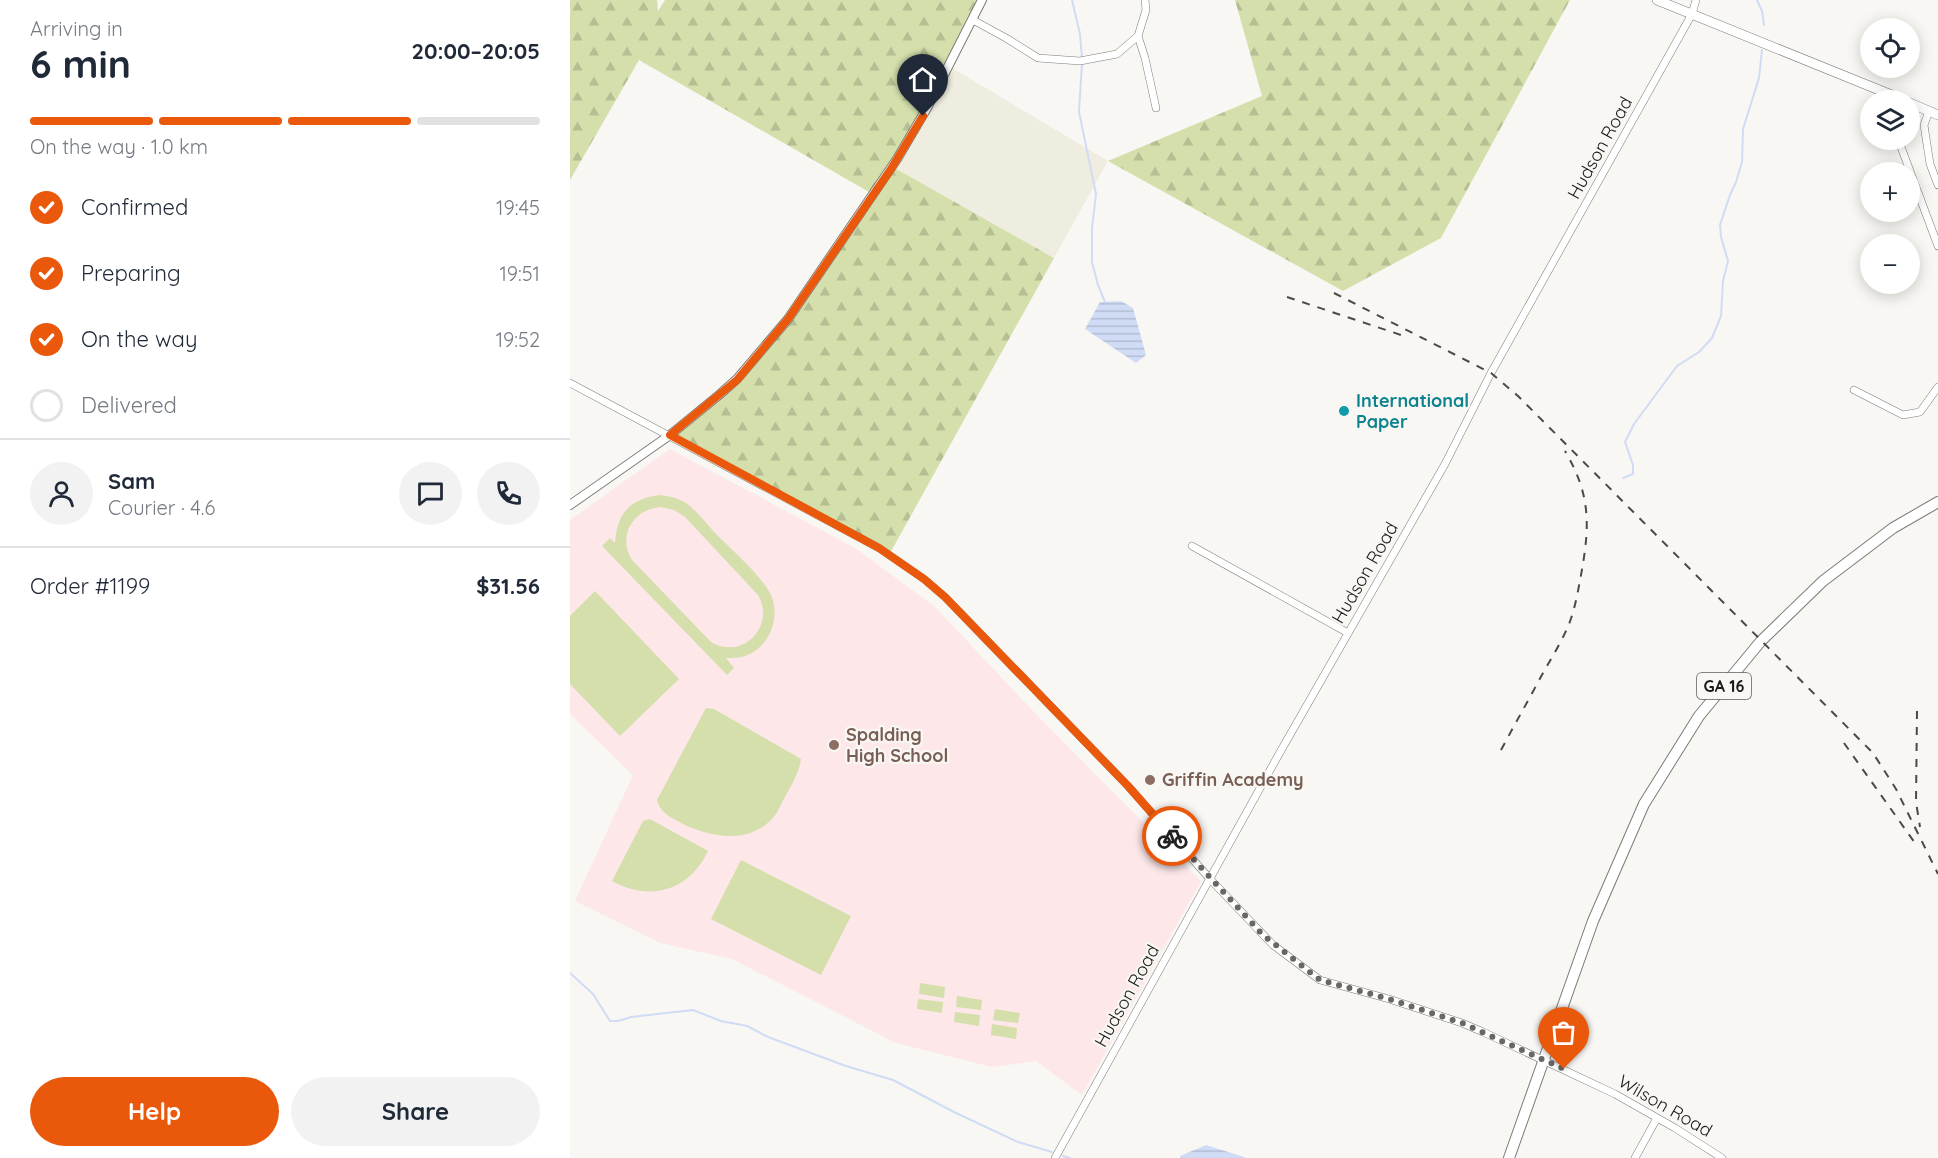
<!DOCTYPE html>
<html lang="en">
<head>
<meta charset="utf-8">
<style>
  body { margin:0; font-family:Quicksand,sans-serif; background:#f2f2f3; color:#1f2937; height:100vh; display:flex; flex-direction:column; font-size:22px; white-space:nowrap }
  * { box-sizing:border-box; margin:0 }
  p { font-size:20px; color:#747a83 }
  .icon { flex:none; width:33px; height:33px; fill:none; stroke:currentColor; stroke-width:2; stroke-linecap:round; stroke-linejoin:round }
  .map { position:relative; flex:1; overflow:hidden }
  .drawer { display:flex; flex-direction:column; background:#fff; width:570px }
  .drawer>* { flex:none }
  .fabs { position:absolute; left:1290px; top:18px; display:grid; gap:12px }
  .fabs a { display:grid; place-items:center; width:60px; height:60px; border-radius:50%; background:#fff; box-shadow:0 3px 15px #0003; font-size:30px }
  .pin { position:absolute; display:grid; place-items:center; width:51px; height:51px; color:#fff; margin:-62px -26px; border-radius:50% 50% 50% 0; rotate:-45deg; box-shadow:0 0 6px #0007 }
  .pin .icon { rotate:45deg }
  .courier { position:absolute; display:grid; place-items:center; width:60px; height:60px; margin:-30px; border:4px solid #ea580c; border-radius:50%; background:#fff; color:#222; box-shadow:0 2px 8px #0007 }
  .headline em { font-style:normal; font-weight:700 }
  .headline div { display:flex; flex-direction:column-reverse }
  .headline { display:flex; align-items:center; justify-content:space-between; height:102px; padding:0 30px }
  h1 { font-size:39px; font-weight:700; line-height:45px }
  .bar { display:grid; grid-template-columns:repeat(4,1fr); gap:9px 6px; align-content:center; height:72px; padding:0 30px }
  .bar i { height:8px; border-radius:4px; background:#e0e1e3 }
  .bar .on { background:#ea580c }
  .bar p { grid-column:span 4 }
  .line { display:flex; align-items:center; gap:15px; padding:0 30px; border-top:2px solid #e0e1e3 }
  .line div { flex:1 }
  .round { display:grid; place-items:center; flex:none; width:63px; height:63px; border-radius:32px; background:#f2f2f3 }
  ol { padding:0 30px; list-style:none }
  li { display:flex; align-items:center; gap:18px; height:66px }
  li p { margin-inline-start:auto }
  li .icon { padding:6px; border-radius:50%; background:#ea580c; color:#fff; stroke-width:4 }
  li:last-child { color:#747a83 }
  li i { width:33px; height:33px; border:3px solid #e0e1e3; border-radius:50% }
  .button { display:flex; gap:12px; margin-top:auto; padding:12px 30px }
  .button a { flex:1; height:69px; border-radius:36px; background:#ea580c; color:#fff; font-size:24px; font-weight:700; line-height:69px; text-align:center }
  .button a+a { background:#f2f2f3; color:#1f2937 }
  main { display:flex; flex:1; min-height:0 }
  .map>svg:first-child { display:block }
  .built { fill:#efece0 }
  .education { fill:#fde7e9 }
  .forest { fill:url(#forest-firs) }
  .garden { fill:#d4dfac; fill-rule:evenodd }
  .water { fill:url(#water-rules) }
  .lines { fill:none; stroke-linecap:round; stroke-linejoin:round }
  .stream { stroke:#d0dcf5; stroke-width:2 }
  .minor-casing { stroke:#7c7b77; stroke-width:8 }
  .tertiary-casing { stroke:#7c7b77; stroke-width:10 }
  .secondary-casing { stroke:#7c7b77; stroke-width:10 }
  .primary-casing { stroke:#7c7b77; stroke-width:12 }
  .minor { stroke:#fff; stroke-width:7 }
  .tertiary { stroke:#fff; stroke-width:8 }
  .secondary { stroke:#fff; stroke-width:9 }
  .primary { stroke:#fff; stroke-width:10 }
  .rail { stroke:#4b4a48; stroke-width:2; stroke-dasharray:8 8; stroke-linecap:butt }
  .done { stroke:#686765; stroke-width:6; stroke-dasharray:0 10.8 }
  .route { stroke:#ea580c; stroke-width:8 }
  .culture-dot { fill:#0f9aa8; stroke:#f9f7f3; stroke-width:2 }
  .education-dot { fill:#8d6e63; stroke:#f9f7f3; stroke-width:2 }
  .labels { text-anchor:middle; stroke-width:4.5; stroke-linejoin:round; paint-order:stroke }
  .shield { fill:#f9f7f3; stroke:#5d5c5a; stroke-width:1.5 }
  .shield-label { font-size:16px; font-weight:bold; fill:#1a1a18 }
  .street-label { font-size:18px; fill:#1a1a18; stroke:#f9f7f3 }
  .culture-label { font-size:18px; font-weight:bold; fill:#0d838f; stroke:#f9f7f3; text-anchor:start }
  .education-label { font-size:18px; font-weight:bold; fill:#785e54; stroke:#f9f7f3; text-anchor:start }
</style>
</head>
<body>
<main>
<section class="drawer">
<div class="headline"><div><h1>6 min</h1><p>Arriving in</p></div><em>20:00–20:05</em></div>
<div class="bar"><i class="on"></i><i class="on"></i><i class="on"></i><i></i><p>On the way · 1.0 km</p></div>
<ol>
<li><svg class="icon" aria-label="check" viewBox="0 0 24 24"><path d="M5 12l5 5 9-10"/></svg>Confirmed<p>19:45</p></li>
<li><svg class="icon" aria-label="check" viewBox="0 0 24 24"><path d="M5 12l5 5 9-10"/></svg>Preparing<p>19:51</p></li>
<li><svg class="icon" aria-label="check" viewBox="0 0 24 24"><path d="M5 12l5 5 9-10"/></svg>On the way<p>19:52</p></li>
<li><i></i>Delivered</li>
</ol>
<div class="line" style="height:108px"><a class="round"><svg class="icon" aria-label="person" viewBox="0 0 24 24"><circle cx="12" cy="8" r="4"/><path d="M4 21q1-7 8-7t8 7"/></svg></a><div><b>Sam</b><p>Courier · 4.6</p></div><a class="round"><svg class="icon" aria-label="chat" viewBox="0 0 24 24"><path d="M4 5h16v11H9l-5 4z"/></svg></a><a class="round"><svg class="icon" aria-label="phone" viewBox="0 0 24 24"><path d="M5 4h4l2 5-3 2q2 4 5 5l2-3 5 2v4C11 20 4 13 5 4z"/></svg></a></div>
<div class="line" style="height:78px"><div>Order #1199</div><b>$31.56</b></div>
<div class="button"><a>Help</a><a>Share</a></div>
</section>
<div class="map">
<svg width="1368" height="1158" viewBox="0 0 1368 1158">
  <defs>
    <pattern id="forest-firs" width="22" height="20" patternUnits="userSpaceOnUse" patternTransform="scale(1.5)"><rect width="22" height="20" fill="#d4dfac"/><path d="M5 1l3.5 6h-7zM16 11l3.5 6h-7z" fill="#b5bf93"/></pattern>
    <pattern id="water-rules" width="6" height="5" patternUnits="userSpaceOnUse" patternTransform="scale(1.5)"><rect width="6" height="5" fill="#d0dcf5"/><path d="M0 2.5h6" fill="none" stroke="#b2bcd1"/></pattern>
  </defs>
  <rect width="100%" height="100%" fill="#f9f7f3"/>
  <polygon class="built" points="377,65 538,161 484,258 321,166"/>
  <polygon class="education" points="100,449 285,548 364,606 463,711 631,881 512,1095 466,1061 422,1067 326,1043 162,959 90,943 5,901 63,775 0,714 0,520"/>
  <g class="forest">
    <polygon points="0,0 87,0 88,11 95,0 411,0 321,166 484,258 319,555 106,435 174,375 306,196 69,60 0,180"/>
    <polygon points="665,0 1000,0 871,238 773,291 538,161 692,96"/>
  </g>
  <g class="garden">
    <path d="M89,495c10,1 19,3 27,8 11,8 20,20 29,30 16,16 47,43 56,62 10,23 -2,53 -26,61 -6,2 -13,2 -19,2l8,10 -7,7 -125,-129 8,-8 5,5c2,-30 15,-44 44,-48zM91,507l13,3 11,7 73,78c18,30 -15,66 -47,47l-79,-82c-15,-24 1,-51 29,-53z"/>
    <polygon points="25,591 109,679 50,736 0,684 0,616"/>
    <path d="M136,708l8,1 87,50c-2,14 -9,25 -16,38 -4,7 -8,18 -14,23 -24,24 -61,17 -88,4 -11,-6 -23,-11 -26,-24z"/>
    <path d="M80,819l58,32c-19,40 -58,51 -96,30l31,-60z"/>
    <polygon points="171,860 281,916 251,975 141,919"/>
    <polygon points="350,983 375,987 374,998 349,994"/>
    <polygon points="387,996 412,1000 411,1010 386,1007"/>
    <polygon points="348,999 373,1002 372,1013 347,1009"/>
    <polygon points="425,1009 450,1013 448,1023 423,1020"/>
    <polygon points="385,1012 410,1015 409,1026 384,1022"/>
    <polygon points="422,1024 447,1028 446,1039 421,1035"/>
  </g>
  <g class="water">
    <polygon points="551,301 563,308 576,355 566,363 515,329 530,302"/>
    <polygon points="636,1145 671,1156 676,1158 610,1158 610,1156"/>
  </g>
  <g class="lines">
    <g class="stream">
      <polyline points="502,0 510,34 512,58"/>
      <polyline points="1187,0 1192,11 1194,25"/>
      <polyline points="512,63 509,112 526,194 522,228 522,262 528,285 535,302"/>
      <polyline points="1053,478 1063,474 1063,465 1055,442 1064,424 1107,366 1129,352 1142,338 1151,316 1153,281 1158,261 1151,237 1150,225 1160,195 1166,182 1172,162 1173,129 1189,78 1192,50"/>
      <polyline points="0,973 23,994 40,1021 48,1021 61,1017 123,1010 151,1021 177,1026 198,1037 276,1066 323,1080 384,1112 448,1142 482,1152"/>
      <polyline points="493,1156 500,1158"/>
    </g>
    <defs>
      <g id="minor">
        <polyline points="403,20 436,38 468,58 510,61 547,54 568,36 576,10 575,0"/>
        <polyline points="568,36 575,58 586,108"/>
        <polyline points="1359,111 1354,125 1360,164 1368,185"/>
        <polyline points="1330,140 1331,147 1368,246"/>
        <polyline points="0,383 309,548 354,579 375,597 558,786 640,879 703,945 750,980 819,999 892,1023 913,1032 1045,1094 1105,1128 1152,1158"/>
        <polyline points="1284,390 1333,415 1350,412 1368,387"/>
        <polyline points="622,546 778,633"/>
        <polyline points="485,1158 709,754 875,464 921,373 1122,14 1126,0"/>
        <polyline points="1065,1158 1087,1118"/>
      </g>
      <polyline id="tertiary" points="0,505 100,435 149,395 167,379 218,319 327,159 357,108 412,0"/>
      <g id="secondary">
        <polyline points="1087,0 1334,100"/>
        <polyline points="1340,103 1368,115"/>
      </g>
      <polyline id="primary" points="939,1158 1023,921 1074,804 1129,716 1191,641 1253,581 1323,528 1368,502"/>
    </defs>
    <use href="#minor" class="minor-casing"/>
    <use href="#tertiary" class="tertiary-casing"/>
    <use href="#secondary" class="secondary-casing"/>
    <use href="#primary" class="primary-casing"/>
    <use href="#minor" class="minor"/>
    <use href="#tertiary" class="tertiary"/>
    <use href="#secondary" class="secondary"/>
    <use href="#primary" class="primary"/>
    <g class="rail">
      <polyline points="764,293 921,373 948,396 1303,753 1326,789 1368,874"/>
      <polyline points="717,297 837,337"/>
      <polyline points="1347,711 1346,802 1350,827"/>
      <polyline points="1274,743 1345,843"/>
      <path d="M931,750c14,-26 28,-51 42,-77 9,-16 19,-32 26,-49 6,-15 9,-33 12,-49 9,-49 10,-80 -16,-124"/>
    </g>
  </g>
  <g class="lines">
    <polyline class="done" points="602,836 693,935 750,980 819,999 892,1023 994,1069"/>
    <polyline class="route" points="353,116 321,169 218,319 167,380 100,435 309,548 354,579 375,597 558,786 602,836"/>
  </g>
  <circle class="culture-dot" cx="774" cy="411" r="6"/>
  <g class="education-dot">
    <circle cx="264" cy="745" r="6"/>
    <circle cx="580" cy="780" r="6"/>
  </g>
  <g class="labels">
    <rect class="shield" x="1127" y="673" width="54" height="26" rx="4.5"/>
    <g class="shield-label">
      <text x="1154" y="692">GA 16</text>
    </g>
    <g class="street-label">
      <text transform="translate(1030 148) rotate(-61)" y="6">Hudson Road</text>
      <text transform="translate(795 573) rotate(-60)" y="6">Hudson Road</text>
      <text transform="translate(557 996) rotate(-61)" y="6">Hudson Road</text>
      <text transform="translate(1095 1106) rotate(30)" y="6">Wilson Road</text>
    </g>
    <g class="culture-label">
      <text x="786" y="407">International<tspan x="786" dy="21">Paper</tspan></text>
    </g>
    <g class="education-label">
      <text x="276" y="741">Spalding<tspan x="276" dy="21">High School</tspan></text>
      <text x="592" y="786">Griffin Academy</text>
    </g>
  </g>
</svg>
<div class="fabs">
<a><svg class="icon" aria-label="locate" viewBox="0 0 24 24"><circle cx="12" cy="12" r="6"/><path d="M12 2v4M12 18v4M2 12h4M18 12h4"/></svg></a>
<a><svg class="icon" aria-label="layers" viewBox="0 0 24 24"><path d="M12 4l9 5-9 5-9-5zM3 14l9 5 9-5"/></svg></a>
<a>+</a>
<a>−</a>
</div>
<div class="pin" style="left:994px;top:1069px;background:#ea580c"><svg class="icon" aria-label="bag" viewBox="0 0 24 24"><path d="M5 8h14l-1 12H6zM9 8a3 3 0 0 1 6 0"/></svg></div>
<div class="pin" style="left:353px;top:116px;background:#1f2937"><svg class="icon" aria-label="home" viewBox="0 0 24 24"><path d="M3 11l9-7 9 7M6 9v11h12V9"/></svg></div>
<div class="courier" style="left:602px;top:836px"><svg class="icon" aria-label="bike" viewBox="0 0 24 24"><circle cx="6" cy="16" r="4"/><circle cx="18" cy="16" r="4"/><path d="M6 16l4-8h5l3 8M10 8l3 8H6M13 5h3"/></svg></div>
</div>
</main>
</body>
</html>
